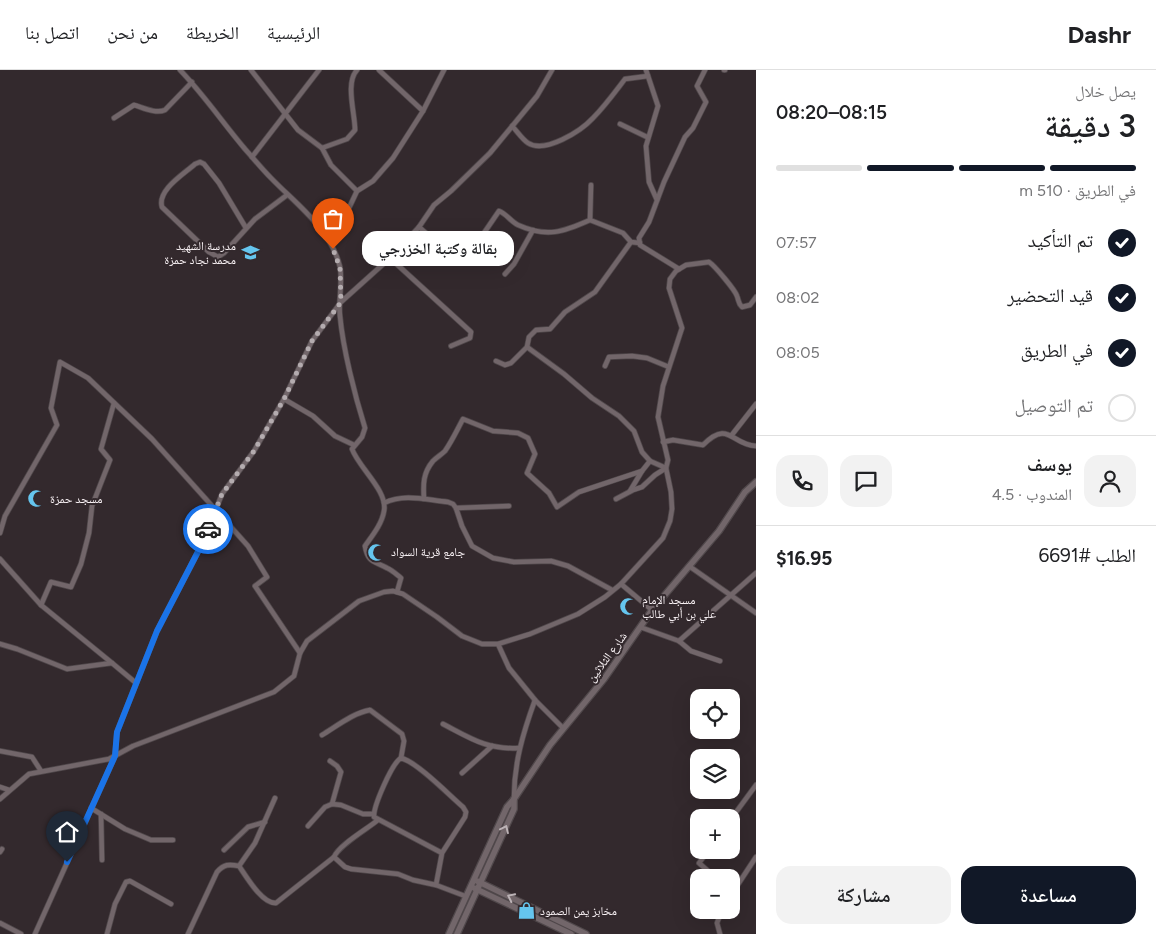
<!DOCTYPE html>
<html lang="ar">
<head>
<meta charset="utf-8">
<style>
  body { margin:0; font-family:Figtree,"Noto Naskh Arabic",sans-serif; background:#f2f2f2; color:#202124; direction:rtl; height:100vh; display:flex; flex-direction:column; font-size:19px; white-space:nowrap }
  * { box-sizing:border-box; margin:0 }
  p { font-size:16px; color:#757577 }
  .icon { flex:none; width:28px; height:28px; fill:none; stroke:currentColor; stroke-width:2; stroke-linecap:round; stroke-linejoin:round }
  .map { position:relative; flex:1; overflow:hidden; direction:ltr }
  .panel { display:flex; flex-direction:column; background:#fff; width:400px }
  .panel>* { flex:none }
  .controls { position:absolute; left:690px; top:619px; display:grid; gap:10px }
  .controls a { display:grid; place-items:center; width:50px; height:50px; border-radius:10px; background:#fff; box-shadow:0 5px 20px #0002; font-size:25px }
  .pin { position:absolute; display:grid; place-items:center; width:42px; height:42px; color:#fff; margin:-51px -21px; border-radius:50% 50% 50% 0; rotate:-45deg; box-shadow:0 0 5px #0007 }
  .pin .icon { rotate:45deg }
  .courier { position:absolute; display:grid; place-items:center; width:50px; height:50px; margin:-25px; border:4px solid #1a73e8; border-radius:50%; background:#fff; color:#222; box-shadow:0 1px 6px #0007 }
  .bubble { position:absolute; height:35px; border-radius:15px; background:#fff; box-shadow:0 5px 20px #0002; font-size:16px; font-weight:600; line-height:35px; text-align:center; direction:rtl }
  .head em { font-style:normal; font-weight:600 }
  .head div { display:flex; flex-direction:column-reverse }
  .head { display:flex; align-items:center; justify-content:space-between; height:85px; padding:0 20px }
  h1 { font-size:32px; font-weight:600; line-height:38px }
  .bar { display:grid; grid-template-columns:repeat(4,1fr); gap:8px 5px; align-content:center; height:60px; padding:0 20px }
  .bar i { height:6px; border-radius:4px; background:#e0e0e0 }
  .bar .current { background:#111827 }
  .bar p { grid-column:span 4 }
  .line { display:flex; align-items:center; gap:12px; padding:0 20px; border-top:1px solid #e0e0e0 }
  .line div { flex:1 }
  .round { display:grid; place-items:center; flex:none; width:52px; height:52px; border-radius:15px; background:#f2f2f2 }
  ol { padding:0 20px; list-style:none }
  li { display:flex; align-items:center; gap:15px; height:55px }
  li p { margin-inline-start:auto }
  li .icon { padding:5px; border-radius:50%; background:#111827; color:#fff; stroke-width:4 }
  li:last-child { color:#757577 }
  li i { width:28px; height:28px; border:2px solid #e0e0e0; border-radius:50% }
  .primary-button { display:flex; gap:10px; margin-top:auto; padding:10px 20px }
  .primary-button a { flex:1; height:58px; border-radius:15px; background:#111827; color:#fff; font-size:20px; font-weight:600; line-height:58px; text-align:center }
  .primary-button a+a { background:#f2f2f2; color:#202124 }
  header { display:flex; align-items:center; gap:30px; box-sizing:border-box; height:70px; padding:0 25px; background:#fff; border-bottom:1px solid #e0e0e0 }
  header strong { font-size:24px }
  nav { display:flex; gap:28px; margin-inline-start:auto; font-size:18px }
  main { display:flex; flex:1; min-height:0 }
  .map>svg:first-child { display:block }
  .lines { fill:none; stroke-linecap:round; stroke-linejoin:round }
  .street-casing { stroke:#50484b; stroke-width:6 }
  .secondary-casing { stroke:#50484b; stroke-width:8 }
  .street { stroke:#72666a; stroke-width:4.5 }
  .secondary { stroke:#72666a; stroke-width:5.5 }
  .oneway { stroke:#bcb3b6 }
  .done { stroke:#b4acaf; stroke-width:5; stroke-dasharray:0 9 }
  .route { stroke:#1a73e8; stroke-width:6 }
  .labels { text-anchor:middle; stroke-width:4; stroke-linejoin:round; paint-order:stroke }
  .poi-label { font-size:12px; fill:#f9f2f5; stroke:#33292d; text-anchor:start }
  .street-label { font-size:12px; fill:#f9f2f5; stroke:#33292d }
</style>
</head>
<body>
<header>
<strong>Dashr</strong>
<nav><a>الرئيسية</a><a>الخريطة</a><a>من نحن</a><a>اتصل بنا</a></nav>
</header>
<main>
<section class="panel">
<div class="head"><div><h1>3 دقيقة</h1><p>يصل خلال</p></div><em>08:15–08:20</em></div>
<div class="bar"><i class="current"></i><i class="current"></i><i class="current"></i><i></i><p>في الطريق · 510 m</p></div>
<ol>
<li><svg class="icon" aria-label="check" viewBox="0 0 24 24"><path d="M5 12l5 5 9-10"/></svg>تم التأكيد<p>07:57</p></li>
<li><svg class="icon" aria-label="check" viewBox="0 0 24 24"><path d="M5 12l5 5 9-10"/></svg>قيد التحضير<p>08:02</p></li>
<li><svg class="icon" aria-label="check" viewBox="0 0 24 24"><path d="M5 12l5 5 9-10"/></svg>في الطريق<p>08:05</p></li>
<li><i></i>تم التوصيل</li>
</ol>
<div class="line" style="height:90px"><a class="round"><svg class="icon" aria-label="person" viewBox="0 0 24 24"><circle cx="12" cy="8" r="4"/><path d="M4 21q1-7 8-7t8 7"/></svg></a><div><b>يوسف</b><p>المندوب · 4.5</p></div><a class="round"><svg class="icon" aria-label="chat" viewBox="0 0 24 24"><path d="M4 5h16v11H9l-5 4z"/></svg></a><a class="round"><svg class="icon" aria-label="phone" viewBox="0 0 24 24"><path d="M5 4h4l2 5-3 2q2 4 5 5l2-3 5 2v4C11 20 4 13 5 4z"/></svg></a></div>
<div class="line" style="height:65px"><div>الطلب #6691</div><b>$16.95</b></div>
<div class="primary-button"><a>مساعدة</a><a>مشاركة</a></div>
</section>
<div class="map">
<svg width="756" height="864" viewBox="0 0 756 864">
  <rect width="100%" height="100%" fill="#33292d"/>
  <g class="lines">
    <defs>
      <g id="street">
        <path d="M180,0c24,25 43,53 65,79 9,10 17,20 26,29 25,26 60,51 69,89 3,16 -2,33 0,49 3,33 15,80 25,112l-3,9 -10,12c7,19 36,42 32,62 -2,13 -12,25 -19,35 3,17 9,15 22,22 5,2 9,6 14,10l-4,14"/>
        <polyline points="251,0 298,60 322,78 331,95 357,121"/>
        <polyline points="379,0 423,41"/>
        <polyline points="646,0 658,36 646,76 649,112 657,130"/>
        <polyline points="724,0 725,0"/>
        <path d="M114,48l20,-13c10,3 22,9 31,5l27,-28"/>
        <polyline points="620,54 647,67"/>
        <path d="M512,56c5,5 10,13 16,17 17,11 53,-12 65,-25 12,-12 22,-26 32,-39l23,-3"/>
        <path d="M322,78l25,-9 8,-9c0,-17 -10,-47 2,-60"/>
        <polyline points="252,87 319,0"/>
        <polyline points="591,115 590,150 623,163 631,172 640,173"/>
        <path d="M419,157c21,18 23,22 52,25l28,-41c8,3 12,11 19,14 29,13 45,7 72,-5"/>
        <path d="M246,158l-27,-45 -15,-19 -4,-2 -5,2c-11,10 -38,26 -33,43l47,45 9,5 6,-4 31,-34 32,-24"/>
        <polyline points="326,166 338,153 349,138 357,121 373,111 393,88 423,41 444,0"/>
        <polyline points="390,188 471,262 470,268 451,276"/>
        <polyline points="679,199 640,175 639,168 649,152 664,112 685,67 693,58 706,32 697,16 705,0"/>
        <polyline points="505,204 514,194 533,160"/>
        <polyline points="527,277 564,304 592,328 619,346 634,361 642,382 650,391"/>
        <polyline points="496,291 505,295 511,293 527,277 529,267 536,260 550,259 565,242 595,222 631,172"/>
        <polyline points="605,296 609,287 632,286 647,288 669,297"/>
        <polyline points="284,329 313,346 335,366 354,375"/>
        <polyline points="731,366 756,334"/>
        <path d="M663,372l10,-2 30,5c26,-26 28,0 53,1"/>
        <polyline points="642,401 650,391 666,398"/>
        <path d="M424,429c-1,-15 -1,-26 9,-38 4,-4 8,-6 12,-10 7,-10 12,-21 18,-32l30,12 25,2 10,5 7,16 -8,19 22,20 8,14 22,-15 63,-21 -12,20"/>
        <polyline points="616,429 633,420 642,417 655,405 666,398"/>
        <path d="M384,433c21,-10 42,-3 64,-1l5,2 3,4 6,18 10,20 21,12 21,4 37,-1 17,5 44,24"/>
        <polyline points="456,438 509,436"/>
        <polyline points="0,463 5,446 57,355 51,338 60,292 88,308 152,369 248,476 267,507 255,516 300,583"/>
        <polyline points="0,489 41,535"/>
        <polyline points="689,496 756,543"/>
        <polyline points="621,514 652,540"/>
        <polyline points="640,557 679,571 691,581 720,591"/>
        <polyline points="679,571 756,503"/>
        <polyline points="0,574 17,579 67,599 112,593 136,613"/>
        <polyline points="498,574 509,598 535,630 563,658"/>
        <polyline points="112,593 41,535 51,512 71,517 81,494 89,463 92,436 110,390 101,379 114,333"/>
        <path d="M443,654c27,14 44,26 76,24"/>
        <path d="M322,665c15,-9 31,-22 48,-25l32,24 2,7 -3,17"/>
        <polyline points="0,681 32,687 41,701"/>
        <polyline points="330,691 337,696 341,702 332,734"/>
        <polyline points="462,703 492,676"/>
        <polyline points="0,717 9,720"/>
        <path d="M514,728c0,-35 9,-65 21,-98"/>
        <path d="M0,729l29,-25 80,-15 24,-13 141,-54 20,-16 6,-23 7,-12 52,-40 25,-9 9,-1 10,3 34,23 25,19 20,8h16l32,-10 48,-20 27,-17 16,-13 42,-46 7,-17 2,-12 -1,-17 -5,-24 2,-8 -10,-43 5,-31 19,-58 -13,-40 1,-9 6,-8 10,-6 23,-3c6,4 26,28 28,34 2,5 1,7 5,11l8,-2 6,-8"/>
        <polyline points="91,738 125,759 151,770 173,770"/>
        <polyline points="101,744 102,790"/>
        <polyline points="731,749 756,715"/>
        <path d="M378,750c-11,9 -39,25 -44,37l11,10 6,2 47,5 15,6 23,5 29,11"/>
        <polyline points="308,756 325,737 332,734 341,735 363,744 373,744"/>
        <polyline points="224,780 248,757 265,752"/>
        <polyline points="709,780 699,793 716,808"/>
        <polyline points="0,782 2,779"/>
        <polyline points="239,796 255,773 275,728"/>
        <path d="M436,815l6,-32 -68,-36c-1,-10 18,-54 27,-59 16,4 48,37 62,49l3,5 -1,5 -23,36"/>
        <polyline points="731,825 756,787"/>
        <polyline points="0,853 21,864"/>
        <polyline points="35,864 115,686 117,662 157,561 202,474 222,424 254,381 284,329 312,271 341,232 390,188 419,157 434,135 451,121 490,83 537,26 552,0"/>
        <polyline points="107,864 115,834 126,812 130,811 171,834"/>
        <path d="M188,864l29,-62c7,-8 12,-8 22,-6 7,10 23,38 37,37l58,-46"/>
        <polyline points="720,864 717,853 722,840"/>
      </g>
      <g id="secondary">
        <polyline points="477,811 586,864"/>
        <polyline points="474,818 571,864"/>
        <polyline points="449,864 507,737 514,729 550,675 604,609 652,540 719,461 745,422 756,412"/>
        <polyline points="457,864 514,739 514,729"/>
      </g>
    </defs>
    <use href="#street" class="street-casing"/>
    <use href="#secondary" class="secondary-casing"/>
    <use href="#street" class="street"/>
    <use href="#secondary" class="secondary"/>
  </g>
  <defs><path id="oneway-chevron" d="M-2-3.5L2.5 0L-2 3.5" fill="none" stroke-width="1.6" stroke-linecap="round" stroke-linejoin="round" transform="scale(1.25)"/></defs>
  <g class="oneway">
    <use href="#oneway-chevron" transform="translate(505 759) rotate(-65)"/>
    <use href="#oneway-chevron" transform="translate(511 827) rotate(-154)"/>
  </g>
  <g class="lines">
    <polyline class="done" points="208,459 222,424 254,381 284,329 312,271 341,232 340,198 333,179"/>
    <polyline class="route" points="67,792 115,686 117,662 157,561 202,474 208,459"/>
  </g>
  <defs>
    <symbol id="school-bare" viewBox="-9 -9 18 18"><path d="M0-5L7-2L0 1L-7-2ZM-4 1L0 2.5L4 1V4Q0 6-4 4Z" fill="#65c5ee" stroke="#33292d" stroke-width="2.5" paint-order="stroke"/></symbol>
    <symbol id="mosque-bare" viewBox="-9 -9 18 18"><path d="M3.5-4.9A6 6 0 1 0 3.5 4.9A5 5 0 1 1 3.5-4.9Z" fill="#65c5ee" stroke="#33292d" stroke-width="2.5" paint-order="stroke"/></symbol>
    <symbol id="shop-bare" viewBox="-9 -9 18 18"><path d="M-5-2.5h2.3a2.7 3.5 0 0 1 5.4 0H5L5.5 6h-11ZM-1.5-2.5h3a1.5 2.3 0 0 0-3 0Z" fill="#65c5ee" stroke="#33292d" stroke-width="2.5" paint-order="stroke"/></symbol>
  </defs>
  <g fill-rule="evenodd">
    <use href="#school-bare" x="238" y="170" width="25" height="25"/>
    <use href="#mosque-bare" x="24" y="416" width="25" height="25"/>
    <use href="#mosque-bare" x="364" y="470" width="25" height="25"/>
    <use href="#mosque-bare" x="616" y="524" width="25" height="25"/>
    <use href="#shop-bare" x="514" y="828" width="25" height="25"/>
  </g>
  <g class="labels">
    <g class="poi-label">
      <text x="236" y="180" text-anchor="end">مدرسة الشهيد<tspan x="236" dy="14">محمد نجاد حمزة</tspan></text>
      <text x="50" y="433">مسجد حمزة</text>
      <text x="391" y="486">جامع قرية السواد</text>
      <text x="642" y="534">مسجد الإمام<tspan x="642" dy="14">علي بن أبي طالب</tspan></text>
      <text x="540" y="845">مخابز يمن الصمود</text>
    </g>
    <g class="street-label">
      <text transform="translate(607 587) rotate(-54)" y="4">شارع الثلاثين</text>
    </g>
  </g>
</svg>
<div class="controls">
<a><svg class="icon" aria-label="locate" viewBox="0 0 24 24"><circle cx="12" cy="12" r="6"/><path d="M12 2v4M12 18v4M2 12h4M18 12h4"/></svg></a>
<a><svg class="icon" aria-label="layers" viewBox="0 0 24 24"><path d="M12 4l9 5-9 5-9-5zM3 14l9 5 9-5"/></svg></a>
<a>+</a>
<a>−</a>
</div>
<div class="pin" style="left:333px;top:179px;background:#ea580c"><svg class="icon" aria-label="bag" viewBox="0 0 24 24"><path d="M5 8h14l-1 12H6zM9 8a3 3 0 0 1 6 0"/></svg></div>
<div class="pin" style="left:67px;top:792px;background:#1f2937"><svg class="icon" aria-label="home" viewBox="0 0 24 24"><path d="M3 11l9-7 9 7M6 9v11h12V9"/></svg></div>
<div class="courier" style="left:208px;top:459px"><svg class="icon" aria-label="car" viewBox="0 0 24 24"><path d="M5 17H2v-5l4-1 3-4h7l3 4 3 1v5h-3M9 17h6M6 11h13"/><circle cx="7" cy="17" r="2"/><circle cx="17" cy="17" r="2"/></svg></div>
<div class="bubble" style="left:362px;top:161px;width:152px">بقالة وكتبة الخزرجي</div>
</div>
</main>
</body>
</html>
